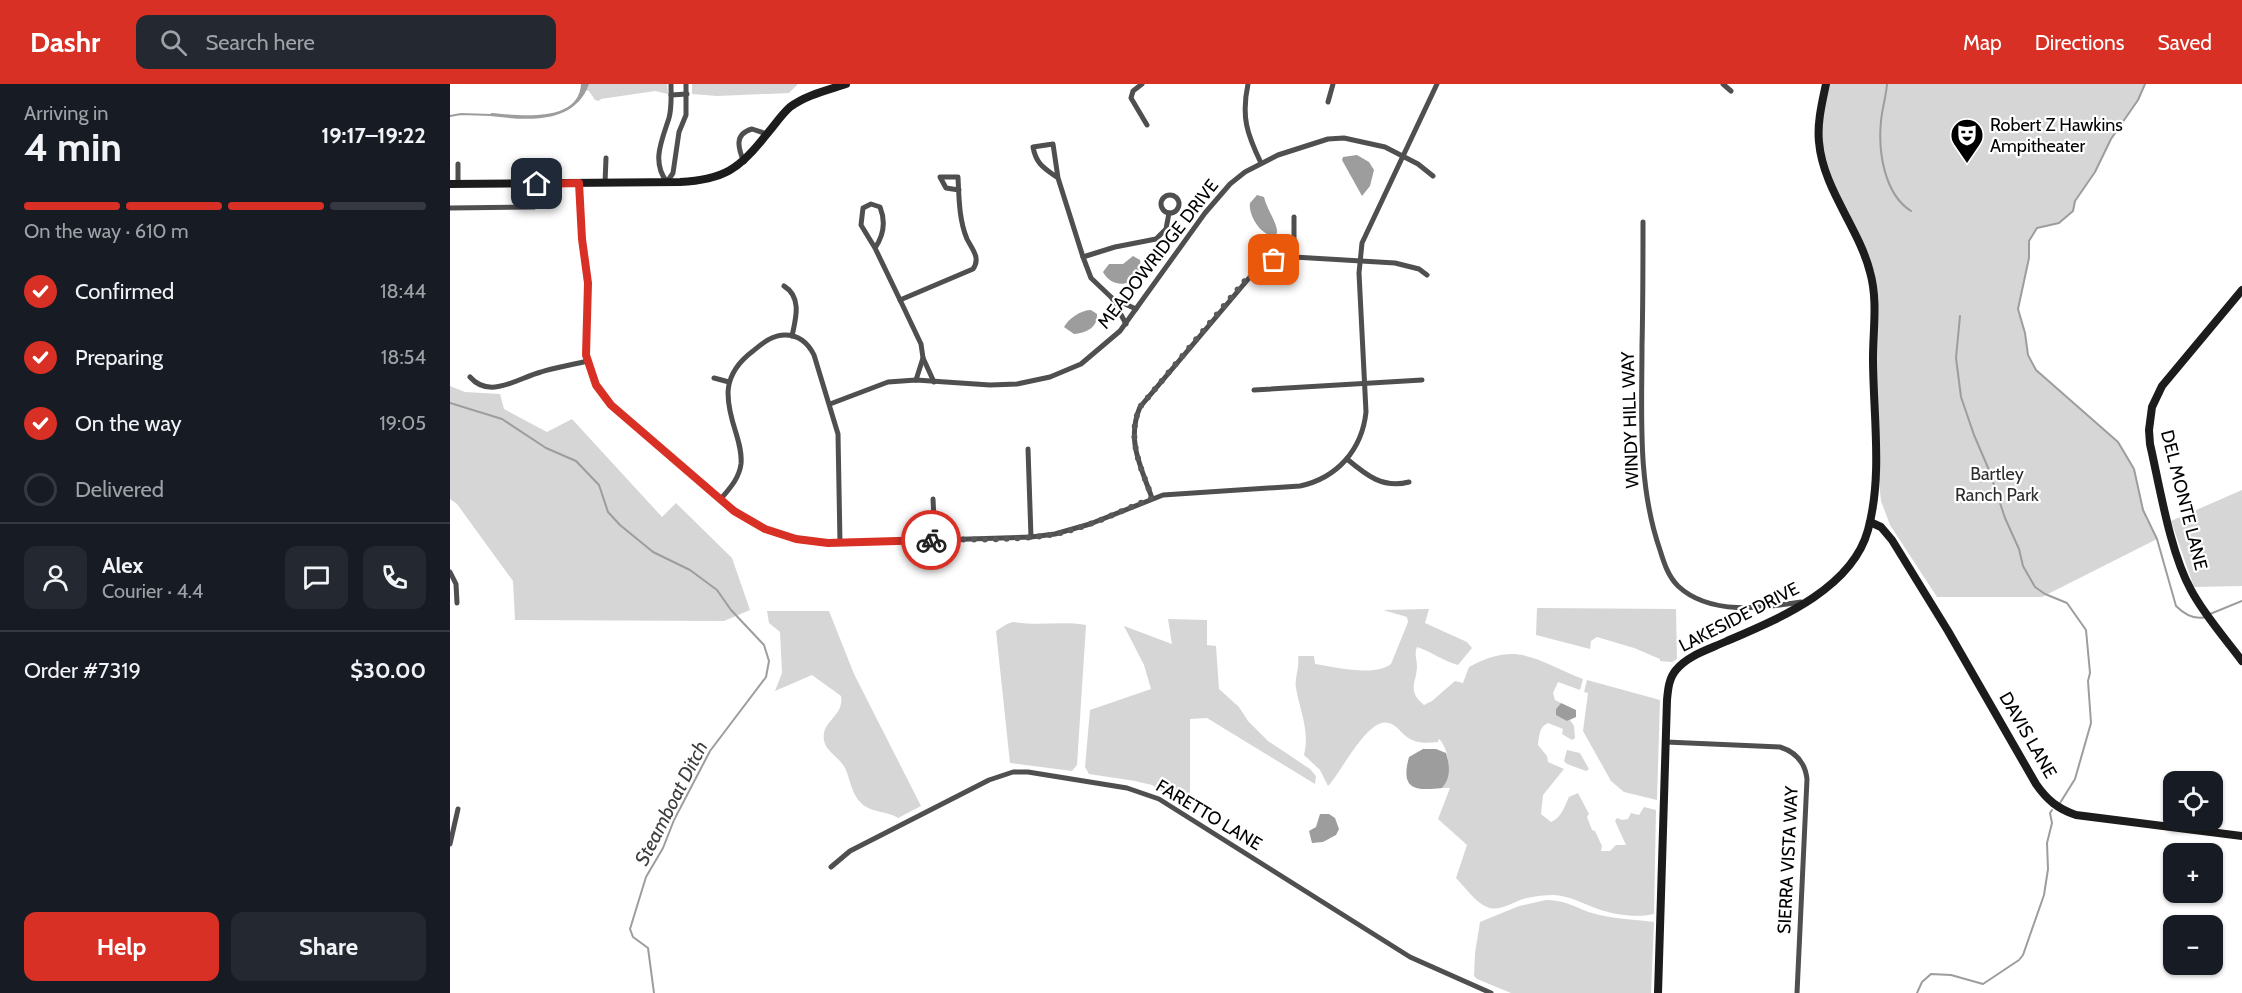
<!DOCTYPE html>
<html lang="en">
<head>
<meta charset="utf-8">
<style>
  body { margin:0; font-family:Cabin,sans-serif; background:#242831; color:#f1f3f6; height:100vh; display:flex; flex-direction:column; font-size:22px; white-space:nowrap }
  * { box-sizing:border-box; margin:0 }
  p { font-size:20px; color:#9ea1a6 }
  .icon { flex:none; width:33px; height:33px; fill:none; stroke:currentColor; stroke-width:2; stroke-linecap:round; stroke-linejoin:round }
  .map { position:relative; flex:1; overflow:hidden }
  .details { display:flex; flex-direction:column; background:#171b24; width:450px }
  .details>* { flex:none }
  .buttons { position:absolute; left:1713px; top:687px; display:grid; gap:12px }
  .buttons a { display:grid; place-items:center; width:60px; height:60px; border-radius:12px; background:#171b24; box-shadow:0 2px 4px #0004; font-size:30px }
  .pin { position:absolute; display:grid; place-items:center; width:51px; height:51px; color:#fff; margin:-26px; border-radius:12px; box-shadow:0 3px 9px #0006 }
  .courier { position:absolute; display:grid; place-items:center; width:60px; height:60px; margin:-30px; border:4px solid #d93025; border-radius:50%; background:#fff; color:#222; box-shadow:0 2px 8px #0007 }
  .summary em { font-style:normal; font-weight:700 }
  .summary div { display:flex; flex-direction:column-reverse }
  .summary { display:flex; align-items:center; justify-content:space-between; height:102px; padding:0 24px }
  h1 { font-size:39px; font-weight:700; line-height:45px }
  .bar { display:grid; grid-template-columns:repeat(4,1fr); gap:9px 6px; align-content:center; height:72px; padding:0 24px }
  .bar i { height:8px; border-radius:4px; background:#363941 }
  .bar .selected { background:#d93025 }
  .bar p { grid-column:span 4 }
  .line { display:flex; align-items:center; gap:15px; padding:0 24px; border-top:2px solid #363941 }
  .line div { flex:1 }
  .round { display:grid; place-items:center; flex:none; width:63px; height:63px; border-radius:12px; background:#242831 }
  ol { padding:0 24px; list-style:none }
  li { display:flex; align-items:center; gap:18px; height:66px }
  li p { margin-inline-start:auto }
  li .icon { padding:6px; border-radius:50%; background:#d93025; color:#fff; stroke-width:4 }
  li:last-child { color:#9ea1a6 }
  li i { width:33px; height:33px; border:3px solid #363941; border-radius:50% }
  .action { display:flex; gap:12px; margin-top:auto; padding:12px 24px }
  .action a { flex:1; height:69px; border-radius:12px; background:#d93025; color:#fff; font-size:24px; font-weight:700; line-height:69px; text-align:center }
  .action a+a { background:#242831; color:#f1f3f6 }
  header { display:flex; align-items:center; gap:36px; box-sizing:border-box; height:84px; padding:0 30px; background:#d93025; color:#fff }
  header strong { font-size:28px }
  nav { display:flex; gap:33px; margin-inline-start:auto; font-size:21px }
  .search { width:420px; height:54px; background:#242831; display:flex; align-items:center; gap:15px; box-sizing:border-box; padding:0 21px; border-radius:12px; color:#9ea1a6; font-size:22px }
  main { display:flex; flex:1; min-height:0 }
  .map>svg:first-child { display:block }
  .green { fill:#d6d6d6 }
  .water { fill:#9d9d9d }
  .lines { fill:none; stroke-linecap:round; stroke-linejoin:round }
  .stream { stroke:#9d9d9d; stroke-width:2 }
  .street { stroke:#4f4f4f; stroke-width:5 }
  .secondary { stroke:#1c1c1c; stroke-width:8 }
  .done { stroke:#595959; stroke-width:6; stroke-dasharray:0 10.8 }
  .route { stroke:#d93025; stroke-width:8 }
  .labels { text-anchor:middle; stroke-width:4.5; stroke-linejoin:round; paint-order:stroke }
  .poi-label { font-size:18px; fill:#000; stroke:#fff; text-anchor:start }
  .street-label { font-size:18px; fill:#000; stroke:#fff }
  .park-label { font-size:18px; fill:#2d2d2d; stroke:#fff }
  .water-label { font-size:20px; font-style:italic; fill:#3e3e3e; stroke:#fff }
</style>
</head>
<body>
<header>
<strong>Dashr</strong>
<div class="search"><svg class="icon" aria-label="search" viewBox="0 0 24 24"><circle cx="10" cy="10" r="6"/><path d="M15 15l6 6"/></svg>Search here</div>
<nav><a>Map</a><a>Directions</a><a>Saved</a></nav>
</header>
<main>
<section class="details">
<div class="summary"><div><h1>4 min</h1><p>Arriving in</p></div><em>19:17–19:22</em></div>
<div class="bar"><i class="selected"></i><i class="selected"></i><i class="selected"></i><i></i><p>On the way · 610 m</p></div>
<ol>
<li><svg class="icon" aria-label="check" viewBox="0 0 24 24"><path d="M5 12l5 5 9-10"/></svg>Confirmed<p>18:44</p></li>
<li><svg class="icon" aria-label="check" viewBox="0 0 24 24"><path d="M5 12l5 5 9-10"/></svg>Preparing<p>18:54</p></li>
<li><svg class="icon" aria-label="check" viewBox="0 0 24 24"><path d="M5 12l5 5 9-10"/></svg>On the way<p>19:05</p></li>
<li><i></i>Delivered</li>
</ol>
<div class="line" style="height:108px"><a class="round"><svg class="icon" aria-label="person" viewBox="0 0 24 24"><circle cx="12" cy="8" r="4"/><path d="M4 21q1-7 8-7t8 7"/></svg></a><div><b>Alex</b><p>Courier · 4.4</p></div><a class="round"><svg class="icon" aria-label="chat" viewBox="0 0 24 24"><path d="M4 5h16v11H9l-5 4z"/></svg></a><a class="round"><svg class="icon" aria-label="phone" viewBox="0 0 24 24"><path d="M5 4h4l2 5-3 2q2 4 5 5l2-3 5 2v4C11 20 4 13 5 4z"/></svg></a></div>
<div class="line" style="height:78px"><div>Order #7319</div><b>$30.00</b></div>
<div class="action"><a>Help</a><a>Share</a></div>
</section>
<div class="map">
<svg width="1792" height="909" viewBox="0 0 1792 909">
  <rect width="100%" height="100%" fill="#fff"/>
  <g class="green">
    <polygon points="131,0 217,0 218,10 205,7 151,15 149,17 145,16 139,7 131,5"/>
    <polygon points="242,0 348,0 339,9 267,12 242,10"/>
    <polygon points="1377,0 1695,0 1688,16 1661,55 1645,88 1625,117 1623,127 1609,139 1587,144 1579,157 1579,174 1568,225 1575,249 1578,271 1586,286 1668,358 1684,385 1696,435 1707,455 1592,513 1487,513 1440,441 1431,417 1427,378 1425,194 1380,94 1371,66 1372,26"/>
    <polygon points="0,302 15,308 50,310 54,325 97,348 122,335 212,433 226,419 282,474 300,526 274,537 65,536 63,497 7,420 0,415"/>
    <polygon points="1792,406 1792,502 1744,503 1721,437"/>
    <polygon points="1087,524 1226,525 1227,575 1222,578 1210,577 1210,575 1184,564 1147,553 1141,557 1140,565 1086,551"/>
    <path d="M979,525l-4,14 42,19 5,6 -14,17c-15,-4 -26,-13 -41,-18 -3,8 0,12 0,20 -1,17 -10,24 7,38l8,-4 23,-20 8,2 6,-16c50,-27 67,-6 114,12l-3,11 -22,-8 -5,11 2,7 6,3 -5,6 11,12 3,-1 4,6 1,12 -3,2 -10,-6 1,-5 -15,-6c-9,4 -9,13 -10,22l9,11 1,6 16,7 -21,26 -2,19 10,8c11,-5 13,-15 18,-25l9,-4 11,21 -2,3 5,13 3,1 7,15 -1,5h9l6,-6h10l-11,-24 2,-3 5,2 6,-1 3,-6 8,2 5,-8 12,3 -2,104c-17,4 -39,1 -56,-5 -15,-5 -27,-13 -44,-14 -9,0 -18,1 -27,3 -12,2 -28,15 -40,9 -12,-5 -22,-20 -31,-29l11,-33 -29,-26 12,-31h-8c10,-12 8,-38 -3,-49l-1,3c-10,1 -22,2 -31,-5 -7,-5 -9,-11 -18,-14 -21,-7 -48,50 -61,63l-8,-16 -16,-15c6,-24 -4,-44 -8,-67 -2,-10 4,-20 2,-32h16l1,8c20,3 59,13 76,0l17,-42 -1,-5 -24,-7z"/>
    <path d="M317,527h62l25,63 67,132 -23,12c-10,-7 -24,-5 -35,-13 -12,-11 -12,-24 -18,-37 -7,-13 -24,-18 -21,-35 3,-14 20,-19 17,-37l-29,-21 -37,16 7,-18 -2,-41 -11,-9z"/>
    <polygon points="718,535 757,536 757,561 766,562 769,605 789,623 798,637 818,657 860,685 866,692 865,700 757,634 740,635 740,727 702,701 685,697 639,690 635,683 640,626 701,605 694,581 674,542 722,560"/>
    <path d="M563,538c25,4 49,-1 73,3l-9,140 -5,6 -62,-8 -14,-132 11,-7z"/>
    <polygon points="1137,596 1210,616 1207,716 1174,708 1161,697 1133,647 1138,609 1134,608"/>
    <polygon points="1117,666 1130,669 1139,685 1136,687 1117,680 1114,677"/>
    <path d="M1096,816c23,1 27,7 46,13 20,6 41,6 62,9l-3,71h-140l-34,-14 -3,-3 1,-23 5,-31 39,-16z"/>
  </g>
  <g class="water">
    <path d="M131,0h8c-15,42 -64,36 -99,32l1,-3c26,2 88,11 90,-29z"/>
    <polygon points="907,71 919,78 924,86 920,102 912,112 892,76 893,73"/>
    <path d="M807,111l7,2c3,13 14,27 13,36l-3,3c-13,0 -26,-21 -24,-33z"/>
    <path d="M683,172l7,4c5,24 -26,33 -37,12l6,-8h14z"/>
    <path d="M641,226l6,4c1,14 -12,19 -23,20l-10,-7c5,-9 17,-17 27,-17z"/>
    <polygon points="1111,619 1126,626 1126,633 1117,637 1106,631 1106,625"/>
    <path d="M973,665h13l10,4c4,12 5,25 -4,35 -27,3 -42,2 -33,-31z"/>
    <polygon points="870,730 879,730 885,734 889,745 886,751 873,758 862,759 859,747 866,743"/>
  </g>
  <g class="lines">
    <g class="stream">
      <path d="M1437,0c-1,13 -5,25 -6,37 -3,30 3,73 30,90"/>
      <path d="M1695,0l-7,16 -27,39 -16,33 -20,29 -2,10 -14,12 -22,5 -8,13v17l-11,51 7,24 3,22 8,15 82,72 16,27 9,41 14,29 19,67c8,8 19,14 30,11"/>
      <polyline points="0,32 11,30 41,31"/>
      <polyline points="1510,232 1506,274 1511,313 1524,351 1539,386 1555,434 1569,465 1573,482 1585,503 1595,510 1617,519 1636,546 1640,589 1638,597 1641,639 1625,695 1610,719"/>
      <polyline points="0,319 52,335 96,364 126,377 149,401 158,428 170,441 203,468 240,486 267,506 281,526 314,561 319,577 316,593 260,667 224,736 213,764 196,793 180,845 183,853 198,864 204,909"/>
      <polyline points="1760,530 1792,517"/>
      <polyline points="1467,909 1472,898 1481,890 1501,891 1533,900 1569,876 1573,871 1594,811 1598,785 1597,759 1602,739 1600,729 1602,726"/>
    </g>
    <g class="street">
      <path d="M221,0c0,11 1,23 -2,34 -7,22 -18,44 -2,64l6,-9 6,-41 7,-17v-31"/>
      <polyline points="692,0 683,7 681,14 697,41"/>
      <path d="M798,0c-7,33 -1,50 13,79"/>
      <polyline points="1273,0 1281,7"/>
      <polyline points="221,11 237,10"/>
      <polyline points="878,18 883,0"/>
      <path d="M294,78c-6,-14 -10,-28 8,-33l15,5"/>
      <path d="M608,94c-14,-10 -22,-14 -25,-31l20,-3 5,34 25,79 8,21 21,20 24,11"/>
      <path d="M129,99l3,56 6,44 -2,72 10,30 15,20c25,22 51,44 76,66 50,44 83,72 153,72l191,-6 24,-3 35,-10 73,-29 137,-9c37,-8 62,-36 66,-74l-7,-139 3,-30 75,-159"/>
      <polyline points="155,99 156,74"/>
      <polyline points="8,100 8,80"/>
      <circle cx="720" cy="120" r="9"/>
      <polyline points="0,124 84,123 90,118 91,114 84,86"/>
      <path d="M1193,138c0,41 0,82 -1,124 0,68 -5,138 18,204 4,13 8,26 18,36 32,30 85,22 123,16"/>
      <path d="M425,164c9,-13 11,-26 5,-41l-9,-3 -8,4 -2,17 14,23 27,56 19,40 2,14 11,24"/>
      <polyline points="633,173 665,163 706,155 716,145 719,129"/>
      <polyline points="844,173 844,133"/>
      <path d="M334,202c18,11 12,32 8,50"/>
      <polyline points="662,214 676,240"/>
      <path d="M450,216l73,-31c8,-11 -1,-20 -6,-30 -8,-19 -8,-41 -9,-62h-18l6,11 13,2"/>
      <path d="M20,293c20,23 48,1 71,-5 15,-5 31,-7 47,-11"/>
      <polyline points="264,294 279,298"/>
      <polyline points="466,296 473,274"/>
      <polyline points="804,306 972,296"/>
      <polyline points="380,320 438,298 466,296 540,301 567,300 600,293 631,280 670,247 755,129 780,100 795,88 828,71 878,55 894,54 935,63 968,80 983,92"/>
      <polyline points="578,365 581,453"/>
      <path d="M897,375c19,16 36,30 62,23"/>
      <path d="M702,414c-11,-31 -26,-58 -12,-91l115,-136 19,-11 20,-3 101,6 24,6 8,6"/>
      <polyline points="483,415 485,456"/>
      <path d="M270,416c9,-11 19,-21 21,-36 1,-11 -2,-21 -5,-31 -11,-34 -15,-58 17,-82 10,-8 19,-16 32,-16 14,0 23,8 29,20l24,79 2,109"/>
      <polyline points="0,488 6,500 7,519"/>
      <path d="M1216,658l114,5c16,5 25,15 27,32l-10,214"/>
      <polyline points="0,760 8,725"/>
      <polyline points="381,783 400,767 539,696 563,688 578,688 677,704 709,715 960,873 1041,909"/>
    </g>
    <g class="secondary">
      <path d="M0,100l230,-2c43,-2 60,-13 86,-47 8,-9 15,-20 24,-28 16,-12 38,-17 56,-23"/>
      <path d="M1792,206l-80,96 -10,21 -3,23 1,14c10,44 20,108 41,146 14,26 34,48 51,71"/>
      <path d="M1420,438l11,5 11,13 56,91 88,153c11,16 22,25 40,31l166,21"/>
      <path d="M1208,909l9,-293c1,-11 2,-22 9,-30 12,-15 34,-21 51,-29 51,-22 125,-52 141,-111 15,-55 5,-116 5,-172 0,-28 5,-58 -3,-86 -11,-44 -47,-83 -51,-130 -2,-19 3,-39 7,-58"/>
    </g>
  </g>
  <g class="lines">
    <path class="done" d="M481,456c41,-1 85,1 125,-6 33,-7 65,-23 96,-36 -11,-31 -26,-59 -12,-91l108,-130 16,-12 10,-5"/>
    <polyline class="route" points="87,100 129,99 132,155 138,199 136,271 146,301 161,321 284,427 315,445 346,455 378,459 481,456"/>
  </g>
  <defs>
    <symbol id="theatre-pin" viewBox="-11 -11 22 30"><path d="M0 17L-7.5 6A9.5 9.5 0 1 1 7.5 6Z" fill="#000" stroke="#fff"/><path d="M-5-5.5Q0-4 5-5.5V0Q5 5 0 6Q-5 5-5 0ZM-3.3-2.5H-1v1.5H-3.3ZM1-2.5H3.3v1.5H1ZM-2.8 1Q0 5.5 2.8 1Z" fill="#fff"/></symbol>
  </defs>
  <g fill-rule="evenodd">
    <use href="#theatre-pin" x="1498" y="32" width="38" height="52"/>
  </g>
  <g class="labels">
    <g class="poi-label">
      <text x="1540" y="47">Robert Z Hawkins<tspan x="1540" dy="21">Ampitheater</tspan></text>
    </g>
    <g class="street-label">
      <text transform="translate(708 170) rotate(-52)" y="6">MEADOWRIDGE DRIVE</text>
      <text transform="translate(1180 336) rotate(-92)" y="6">WINDY HILL WAY</text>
      <text transform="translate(1734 416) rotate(76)" y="6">DEL MONTE LANE</text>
      <text transform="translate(1289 533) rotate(-27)" y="6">LAKESIDE DRIVE</text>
      <text transform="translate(1578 651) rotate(60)" y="6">DAVIS LANE</text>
      <text transform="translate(759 731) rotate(31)" y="6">FARETTO LANE</text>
      <text transform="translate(1338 776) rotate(-87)" y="6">SIERRA VISTA WAY</text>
    </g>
    <g class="park-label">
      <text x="1547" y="396">Bartley<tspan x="1547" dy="21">Ranch Park</tspan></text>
    </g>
    <g class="water-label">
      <text transform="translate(221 719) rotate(-63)" y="7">Steamboat Ditch</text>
    </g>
  </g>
</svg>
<div class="buttons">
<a><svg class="icon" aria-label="locate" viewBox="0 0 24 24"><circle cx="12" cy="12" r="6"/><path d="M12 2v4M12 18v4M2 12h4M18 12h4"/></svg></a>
<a>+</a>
<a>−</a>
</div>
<div class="pin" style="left:824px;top:176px;background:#ea580c"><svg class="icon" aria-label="bag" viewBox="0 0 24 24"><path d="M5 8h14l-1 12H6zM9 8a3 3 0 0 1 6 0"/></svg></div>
<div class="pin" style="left:87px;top:100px;background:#1f2937"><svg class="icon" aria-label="home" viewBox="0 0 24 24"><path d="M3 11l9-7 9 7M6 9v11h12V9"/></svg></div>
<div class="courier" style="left:481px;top:456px"><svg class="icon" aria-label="bike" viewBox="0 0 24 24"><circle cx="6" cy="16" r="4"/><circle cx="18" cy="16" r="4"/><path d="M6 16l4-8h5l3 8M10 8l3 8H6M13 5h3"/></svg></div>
</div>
</main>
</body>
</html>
